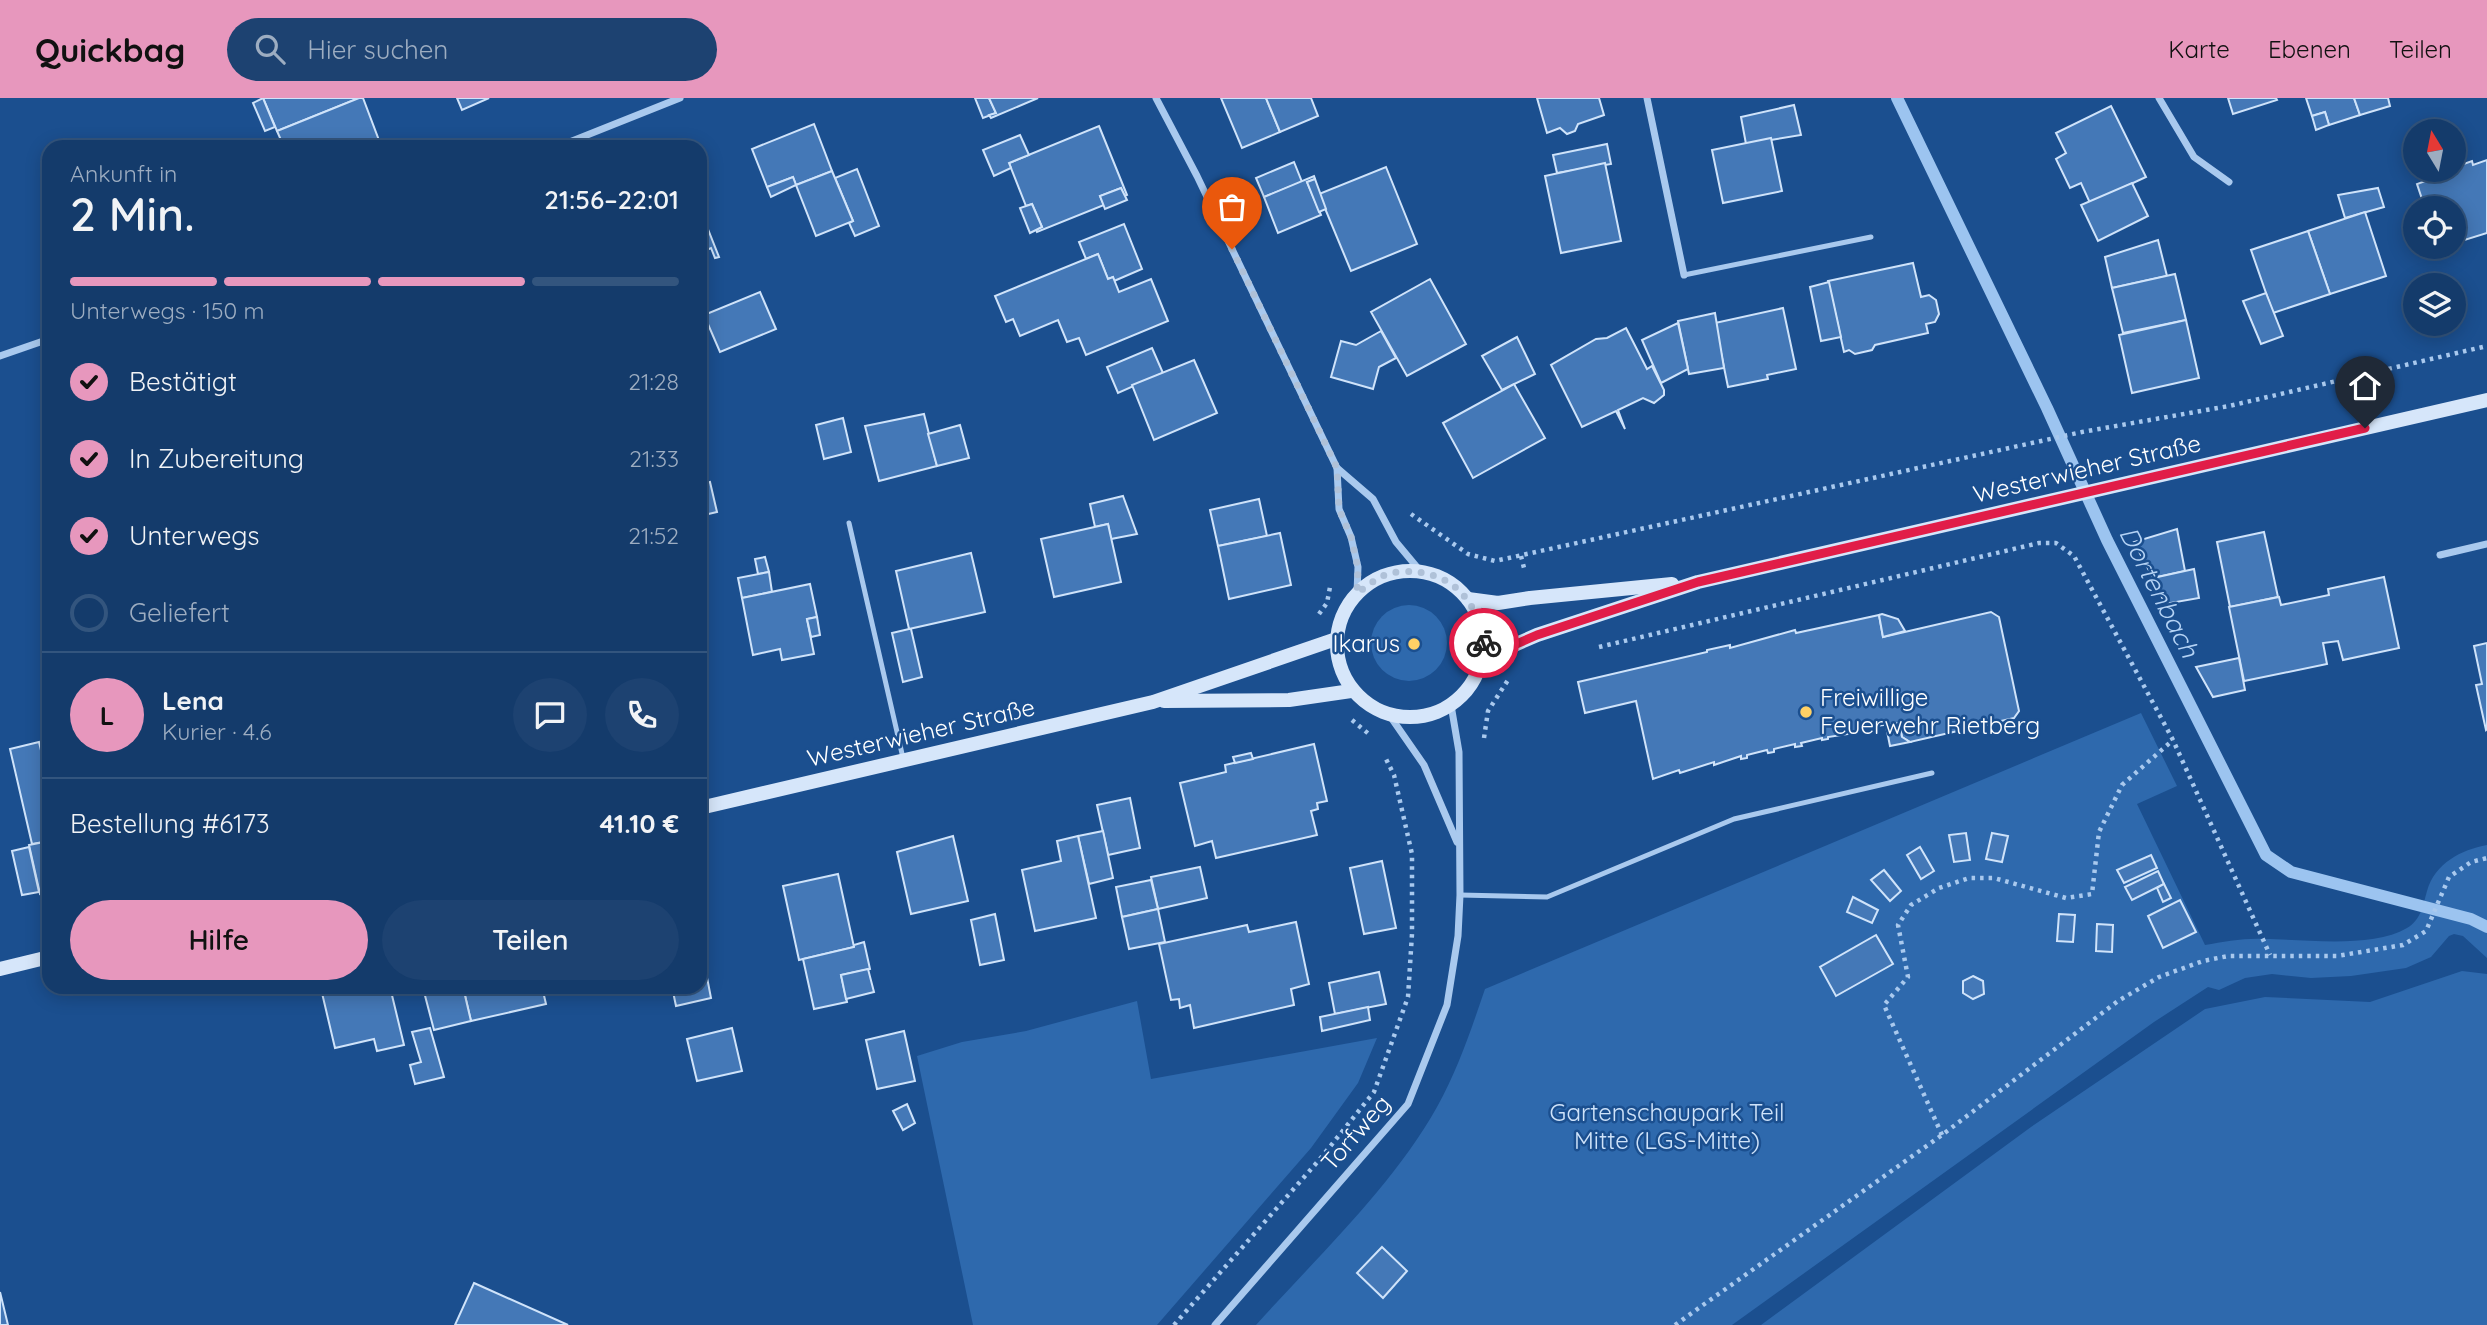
<!DOCTYPE html>
<html lang="de">
<head>
<meta charset="utf-8">
<style>
  body { margin:0; font-family:Quicksand,sans-serif; background:#1d4271; color:#f1f3f6; height:100vh; display:flex; flex-direction:column; font-size:26px; white-space:nowrap }
  * { box-sizing:border-box; margin:0 }
  p { font-size:23px; color:#9dadc1 }
  .icon { flex:none; width:38px; height:38px; fill:none; stroke:currentColor; stroke-width:2; stroke-linecap:round; stroke-linejoin:round }
  .map { position:relative; flex:1; overflow:hidden }
  .sheet { position:absolute; left:42px; top:42px; width:665px; height:854px; display:flex; flex-direction:column; background:#143b6b; border-radius:21px; box-shadow:0 4px 18px #0003,0 0 0 2px #33557e }
  .sheet>* { flex:none }
  .needle { width:46px; rotate:350deg }
  .buttons { position:absolute; left:2403px; top:21px; display:grid; gap:14px }
  .buttons a { display:grid; place-items:center; width:63px; height:63px; border-radius:50%; background:#143b6b; box-shadow:0 4px 18px #0003,0 0 0 2px #33557e; font-size:35px }
  .pin { position:absolute; display:grid; place-items:center; width:60px; height:60px; color:#fff; margin:-72px -30px; border-radius:50% 50% 50% 0; rotate:-45deg; box-shadow:0 0 7px #0007 }
  .pin .icon { rotate:45deg }
  .courier { position:absolute; display:grid; place-items:center; width:70px; height:70px; margin:-35px; border:5px solid #e11d48; border-radius:50%; background:#fff; color:#222; box-shadow:0 2px 9px #0007 }
  .headline em { font-style:normal; font-weight:600 }
  .headline div { display:flex; flex-direction:column-reverse }
  .headline { display:flex; align-items:center; justify-content:space-between; height:119px; padding:0 28px }
  h1 { font-size:46px; font-weight:600; line-height:52px }
  .bar { display:grid; grid-template-columns:repeat(4,1fr); gap:10px 7px; align-content:center; height:84px; padding:0 28px }
  .bar i { height:9px; border-radius:5px; background:#33557e }
  .bar .selected { background:#e797bd }
  .bar p { grid-column:span 4 }
  .line { display:flex; align-items:center; gap:18px; padding:0 28px; border-top:2px solid #33557e }
  .line div { flex:1 }
  .round { display:grid; place-items:center; flex:none; width:74px; height:74px; border-radius:37px; background:#1d4271 }
  ol { padding:0 28px; list-style:none }
  li { display:flex; align-items:center; gap:21px; height:77px }
  li p { margin-inline-start:auto }
  li .icon { padding:7px; border-radius:50%; background:#e797bd; color:#111; stroke-width:4 }
  li:last-child { color:#9dadc1 }
  li i { width:38px; height:38px; border:4px solid #33557e; border-radius:50% }
  .primary-button { display:flex; gap:14px; margin-top:auto; padding:14px 28px }
  .primary-button a { flex:1; height:80px; border-radius:42px; background:#e797bd; color:#111; font-size:28px; font-weight:600; line-height:80px; text-align:center }
  .primary-button a+a { background:#1d4271; color:#f1f3f6 }
  header { display:flex; align-items:center; gap:42px; box-sizing:border-box; height:98px; padding:0 35px; background:#e797bd; color:#111 }
  header strong { font-size:33px }
  nav { display:flex; gap:38px; margin-inline-start:auto; font-size:24px }
  .search { width:490px; height:63px; background:#1d4271; display:flex; align-items:center; gap:18px; box-sizing:border-box; padding:0 24px; border-radius:38px; color:#9dadc1; font-size:26px }
  .map>svg:first-child { display:block }
  .green { fill:#2e69ad }
  .lines { fill:none; stroke-linecap:round; stroke-linejoin:round }
  .stream { stroke:#9cc4f0; stroke-width:12 }
  .building { fill:#4478b7; stroke:#cfe3fa; stroke-width:2 }
  .path { stroke:#a9c9ee; stroke-width:4.5; stroke-dasharray:3.5 5; stroke-linecap:butt }
  .service { stroke:#a9c9ee; stroke-width:5 }
  .minor { stroke:#a9c9ee; stroke-width:7 }
  .secondary { stroke:#d6e6fa; stroke-width:14 }
  .done { stroke:#afc1d8; stroke-width:7; stroke-dasharray:0 12.6 }
  .route { stroke:#e11d48; stroke-width:9 }
  .poi-dot { fill:#ffd166; stroke:#1b4f8f; stroke-width:2.5 }
  .labels { text-anchor:middle; stroke-width:5; stroke-linejoin:round; paint-order:stroke }
  .street-label { font-size:24px; fill:#fff; stroke:#1b4f8f }
  .poi-label { font-size:24px; fill:#fff; stroke:#1b4f8f; text-anchor:end }
  .park-label { font-size:24px; fill:#cfe3fa; stroke:#1b4f8f }
  .water-label { font-size:26px; font-style:italic; fill:#b5d3f5; stroke:#1b4f8f }
</style>
</head>
<body>
<header>
<strong>Quickbag</strong>
<div class="search"><svg class="icon" aria-label="search" viewBox="0 0 24 24"><circle cx="10" cy="10" r="6"/><path d="M15 15l6 6"/></svg>Hier suchen</div>
<nav><a>Karte</a><a>Ebenen</a><a>Teilen</a></nav>
</header>
<div class="map">
<svg width="2487" height="1227" viewBox="0 0 2487 1227">
  <rect width="100%" height="100%" fill="#1b4f8f"/>
  <g class="green">
    <circle cx="1409" cy="545" r="38"/>
    <path d="M2141,615l36,73 -40,18 68,141c19,-3 39,-7 59,-6 39,0 107,10 143,-11 14,-8 16,-23 20,-37 8,-28 34,-41 60,-46v113l-24,-22 -9,-2 -5,2 -18,21 -25,11 -55,8 -40,2 -39,-4 -27,4 -26,12 -11,-3 -54,35 -422,303h-476c61,-68 137,-139 181,-218 21,-38 34,-77 48,-118z"/>
    <polygon points="2462,873 2487,876 2487,1227 1761,1227 2031,1029 2205,911 2265,899 2370,904"/>
    <polygon points="1137,903 1151,981 1377,940 1358,985 1311,1050 1157,1227 973,1227 917,958 962,944 1026,933"/>
  </g>
  <g class="lines">
    <polyline class="stream" points="1897,0 2047,310 2107,442 2266,757 2291,774 2471,821 2487,829"/>
  </g>
  <g class="building">
    <polygon points="263,0 359,0 277,33"/>
    <polygon points="263,0 275,29 265,33 253,5"/>
    <polygon points="359,0 363,0 380,45 369,49 284,49 277,33"/>
    <polygon points="457,0 489,0 462,12"/>
    <polygon points="975,0 989,0 996,15 983,20"/>
    <polygon points="989,0 1038,0 991,20 989,17 996,15"/>
    <polygon points="1221,0 1266,0 1280,34 1242,50"/>
    <polygon points="1266,0 1311,0 1318,18 1280,34"/>
    <polygon points="1537,0 1599,0 1604,17 1578,26 1575,33 1567,36 1560,30 1547,35"/>
    <polygon points="2228,0 2276,0 2277,2 2233,16"/>
    <polygon points="2306,0 2354,0 2360,17 2329,27 2325,14 2312,18"/>
    <polygon points="2354,0 2388,0 2390,8 2360,17"/>
    <polygon points="1794,7 1801,37 1746,46 1741,19"/>
    <polygon points="2111,8 2146,79 2090,105 2081,85 2070,90 2056,61 2066,55 2056,35"/>
    <polygon points="2325,14 2329,27 2316,32 2312,18"/>
    <polygon points="814,26 832,73 796,87 793,79 767,89 752,51"/>
    <polygon points="1099,28 1127,97 1124,98 1121,90 1100,98 1104,107 1037,134 1036,131 1042,129 1032,106 1026,108 1009,65"/>
    <polygon points="1020,37 1029,57 1009,65 1011,70 994,78 983,52"/>
    <polygon points="1771,40 1782,93 1723,105 1712,52"/>
    <polygon points="1607,46 1611,66 1557,75 1553,57"/>
    <polygon points="2487,62 2487,135 2455,145 2454,110 2425,110 2417,86 2442,77 2441,74 2472,63 2473,67"/>
    <polygon points="1294,64 1302,84 1264,99 1256,80"/>
    <polygon points="1605,65 1621,143 1561,155 1545,78"/>
    <polygon points="1386,69 1417,146 1351,173 1319,96"/>
    <polygon points="857,71 879,128 855,138 849,125 853,123 835,80"/>
    <polygon points="832,73 853,123 816,138 796,87"/>
    <polygon points="1314,78 1315,81 1307,84 1321,117 1278,135 1264,99"/>
    <polygon points="793,79 796,87 771,99 767,89"/>
    <polygon points="1315,81 1326,111 1319,114 1307,84"/>
    <polygon points="2132,85 2148,118 2098,143 2081,107"/>
    <polygon points="1121,90 1127,102 1105,111 1100,98"/>
    <polygon points="2378,90 2384,109 2345,120 2338,97"/>
    <polygon points="1032,106 1042,129 1030,135 1020,110"/>
    <polygon points="700,111 719,159 715,160 711,150 700,155"/>
    <polygon points="2365,114 2386,178 2330,196 2308,133"/>
    <polygon points="1124,126 1142,171 1114,183 1113,179 1108,181 1098,156 1086,161 1079,144"/>
    <polygon points="2308,133 2330,196 2273,215 2251,152"/>
    <polygon points="2158,142 2167,178 2112,190 2105,159"/>
    <polygon points="1098,156 1108,181 1113,179 1119,194 1151,181 1168,223 1086,257 1079,240 1067,244 1058,222 1020,238 1013,221 1006,224 995,198"/>
    <polygon points="1913,165 1921,199 1929,197 1936,202 1939,216 1935,224 1926,226 1928,235 1875,247 1872,252 1855,256 1849,252 1844,254 1828,183"/>
    <polygon points="2175,176 2186,222 2123,235 2112,190"/>
    <polygon points="1430,181 1466,246 1407,278 1371,214"/>
    <polygon points="1829,184 1841,239 1821,243 1810,189"/>
    <polygon points="760,194 776,231 720,254 704,217"/>
    <polygon points="2266,195 2283,238 2261,246 2243,203"/>
    <polygon points="1783,210 1796,271 1767,277 1768,281 1728,289 1715,225"/>
    <polygon points="1715,215 1724,270 1689,276 1678,223"/>
    <polygon points="2186,222 2199,280 2132,295 2119,237"/>
    <polygon points="1678,225 1688,271 1661,285 1642,242"/>
    <polygon points="1626,230 1647,271 1652,268 1664,292 1664,297 1654,305 1643,300 1618,312 1625,331 1616,313 1582,329 1551,267 1596,241 1607,240"/>
    <polygon points="1381,233 1396,260 1379,269 1373,291 1331,279 1341,243 1356,247"/>
    <polygon points="1517,239 1535,276 1502,292 1482,258"/>
    <polygon points="1152,250 1163,275 1118,295 1107,269"/>
    <polygon points="1194,262 1217,315 1154,342 1132,287"/>
    <polygon points="1514,286 1545,340 1473,380 1443,325"/>
    <polygon points="924,316 937,368 879,383 865,328"/>
    <polygon points="843,320 851,354 824,361 816,327"/>
    <polygon points="960,327 969,360 937,368 928,336"/>
    <polygon points="710,384 717,414 700,418 700,386"/>
    <polygon points="1123,398 1137,436 1111,441 1108,426 1095,429 1090,406"/>
    <polygon points="1259,401 1267,438 1218,448 1210,412"/>
    <polygon points="1108,426 1121,484 1054,499 1041,441"/>
    <polygon points="2177,431 2185,473 2153,480 2134,444"/>
    <polygon points="2264,434 2278,499 2230,509 2217,444"/>
    <polygon points="1280,435 1291,487 1229,501 1218,448"/>
    <polygon points="971,455 985,514 909,531 896,473"/>
    <polygon points="765,459 769,474 758,476 755,461"/>
    <polygon points="2194,471 2199,500 2165,506 2153,480"/>
    <polygon points="769,474 772,494 742,500 738,480"/>
    <polygon points="2384,479 2399,550 2343,562 2338,543 2323,545 2327,566 2244,583 2229,509 2279,499 2281,507 2329,497 2328,491"/>
    <polygon points="810,486 817,519 807,521 814,556 782,562 780,551 753,557 742,500"/>
    <polygon points="1991,514 1999,519 2019,613 2014,620 1910,644 1902,639 1899,625 1876,628 1855,633 1855,635 1828,639 1828,641 1822,642 1822,640 1801,645 1802,648 1795,649 1795,646 1774,651 1774,654 1768,655 1767,652 1747,657 1747,660 1741,661 1741,658 1714,667 1714,664 1680,675 1679,672 1653,681 1636,603 1585,615 1578,584 1707,554 1707,552 1730,547 1730,550 1795,532 1796,535 1879,517 1883,539"/>
    <polygon points="1882,516 1898,521 1905,533 1883,539 1879,517"/>
    <polygon points="817,519 820,537 811,539 807,521"/>
    <polygon points="909,531 911,531 922,579 903,584 892,535"/>
    <polygon points="2487,545 2487,631 2486,632 2476,587 2482,586 2474,548"/>
    <polygon points="2239,560 2245,592 2213,599 2196,569"/>
    <polygon points="1899,625 1902,639 1910,644 1890,648 1886,628"/>
    <polygon points="39,644 49,686 49,743 32,746 10,651"/>
    <polygon points="1314,646 1327,703 1317,705 1318,711 1311,713 1317,737 1216,760 1212,743 1195,748 1180,685 1226,674 1225,667"/>
    <polygon points="1251,655 1253,661 1235,665 1233,659"/>
    <polygon points="1130,700 1140,750 1108,757 1097,707"/>
    <polygon points="1103,733 1113,780 1089,786 1078,738"/>
    <polygon points="1966,735 1970,762 1954,764 1949,737"/>
    <polygon points="1992,735 2008,738 2002,764 1986,761"/>
    <polygon points="953,738 968,803 911,816 897,754"/>
    <polygon points="1078,738 1096,820 1035,833 1022,772 1061,763 1057,743"/>
    <polygon points="49,743 49,794 40,796 29,747"/>
    <polygon points="29,749 39,794 22,797 12,753"/>
    <polygon points="1920,749 1934,773 1921,781 1907,757"/>
    <polygon points="2151,757 2157,770 2124,785 2117,772"/>
    <polygon points="1382,763 1396,830 1364,836 1350,770"/>
    <polygon points="1200,769 1207,800 1158,811 1151,779"/>
    <polygon points="1884,772 1901,793 1890,803 1871,782"/>
    <polygon points="2158,773 2164,786 2132,802 2125,789"/>
    <polygon points="838,776 854,849 799,862 783,788"/>
    <polygon points="1151,782 1158,811 1122,819 1116,789"/>
    <polygon points="2164,786 2171,800 2163,804 2157,790"/>
    <polygon points="1853,799 1878,812 1872,825 1847,814"/>
    <polygon points="2180,802 2196,834 2163,850 2148,818"/>
    <polygon points="1158,811 1165,844 1129,851 1122,819"/>
    <polygon points="995,816 1004,862 980,867 971,822"/>
    <polygon points="2059,816 2075,817 2073,844 2057,843"/>
    <polygon points="1296,824 1309,886 1291,891 1294,907 1194,930 1190,907 1180,910 1179,901 1171,902 1159,846 1247,827 1249,834"/>
    <polygon points="2097,826 2113,827 2112,854 2096,853"/>
    <polygon points="1876,837 1893,866 1836,898 1820,869"/>
    <polygon points="700,843 711,900 676,908 672,889 700,889"/>
    <polygon points="864,844 870,871 841,877 847,904 814,911 803,861 854,849 854,847"/>
    <polygon points="868,871 874,894 846,901 841,877"/>
    <polygon points="1379,874 1386,906 1335,916 1329,885"/>
    <polygon points="1973,878 1983,883 1984,896 1973,901 1963,895 1963,883"/>
    <polygon points="345,889 390,889 404,947 377,953 374,941 335,950 322,895"/>
    <polygon points="463,889 542,889 546,906 471,923"/>
    <polygon points="463,889 471,923 434,932 423,890"/>
    <polygon points="1368,909 1370,922 1322,933 1320,919"/>
    <polygon points="430,930 444,979 415,986 410,967 421,964 412,934"/>
    <polygon points="732,930 742,973 697,983 687,941"/>
    <polygon points="904,933 915,983 877,991 866,942"/>
    <polygon points="907,1006 915,1025 903,1032 893,1013"/>
    <polygon points="1382,1149 1407,1173 1383,1200 1357,1175"/>
    <polygon points="474,1185 568,1227 455,1227"/>
    <polygon points="0,1194 8,1227 0,1227"/>
  </g>
  <g class="lines">
    <g class="path">
      <polyline points="1411,416 1468,456 1495,463 2082,334 2229,308 2487,248"/>
      <polyline points="1521,458 1525,474"/>
      <polyline points="1319,516 1327,505 1330,489"/>
      <polyline points="1599,549 2039,445 2056,445 2074,458 2173,642 2270,857"/>
      <polyline points="1352,622 1370,637"/>
      <polyline points="1484,640 1488,613 1508,582"/>
      <polyline points="1942,1037 1884,907 1908,879 1898,827 1911,807 1939,790 1969,780 1994,780 2066,800 2092,796 2099,734 2122,687 2173,642"/>
      <polyline points="1174,1227 1320,1061 1374,994 1408,899 1412,836 1412,756 1394,677 1386,661"/>
      <polyline points="1675,1227 1942,1037 2118,903 2159,879 2203,863 2228,858 2337,858 2403,847 2426,833 2449,779 2471,764 2487,760"/>
    </g>
    <g class="service">
      <polyline points="1684,177 1871,139"/>
      <polyline points="849,425 903,660"/>
      <polyline points="1460,797 1547,799 1734,721 1932,675"/>
    </g>
    <g class="minor">
      <polyline points="1156,0 1197,78 1337,370 1339,411 1351,439 1358,469 1357,495"/>
      <polyline points="1647,0 1684,177"/>
      <polyline points="2159,0 2194,59 2229,84"/>
      <polyline points="557,49 680,0"/>
      <polyline points="0,258 49,241"/>
      <polyline points="1337,370 1373,401 1396,444 1421,474"/>
      <polyline points="2440,457 2487,446"/>
      <polyline points="1390,618 1424,667 1457,744"/>
      <polyline points="1215,1227 1408,1006 1447,907 1458,838 1460,797 1459,654 1451,607"/>
    </g>
    <g class="secondary">
      <circle cx="1410" cy="546" r="73"/>
      <polyline points="1468,501 1498,505 1530,500 1672,486"/>
      <polyline points="1482,561 1537,537 1698,484 2487,302"/>
      <polyline points="1164,603 1289,602 1351,593"/>
      <polyline points="700,710 1153,604 1336,541"/>
      <polyline points="0,871 49,859"/>
    </g>
  </g>
  <g class="lines">
    <path class="done" d="M1232,151l105,219 2,41 12,28 7,31 -1,25c9,-6 18,-14 28,-18 10,-4 23,-4 33,-3 39,5 60,33 66,71"/>
    <polyline class="route" points="1484,545 1482,561 1537,537 1698,484 2365,330"/>
  </g>
  <g class="poi-dot">
    <circle cx="1414" cy="546" r="7"/>
    <circle cx="1806" cy="614" r="7"/>
  </g>
  <g class="labels">
    <g class="street-label">
      <text transform="translate(2087 371) rotate(-13)" y="8">Westerwieher Straße</text>
      <text transform="translate(921 635) rotate(-13)" y="8">Westerwieher Straße</text>
      <text transform="translate(1356 1035) rotate(-49)" y="8">Torfweg</text>
    </g>
    <g class="poi-label">
      <text x="1400" y="554">Ikarus</text>
      <text x="1820" y="608" text-anchor="start">Freiwillige<tspan x="1820" dy="28">Feuerwehr Rietberg</tspan></text>
    </g>
    <g class="park-label">
      <text x="1667" y="1023">Gartenschaupark Teil<tspan x="1667" dy="28">Mitte (LGS-Mitte)</tspan></text>
    </g>
    <g class="water-label">
      <text transform="translate(2159 494) rotate(63)" y="9">Dortenbach</text>
    </g>
  </g>
</svg>
<div class="buttons">
<a><svg class="needle" viewBox="-14 -14 28 28"><path d="M0-13l5 13h-10z" fill="#e53935"/><path d="M0 13l5-13h-10z" fill="#9dadc1"/></svg></a>
<a><svg class="icon" aria-label="locate" viewBox="0 0 24 24"><circle cx="12" cy="12" r="6"/><path d="M12 2v4M12 18v4M2 12h4M18 12h4"/></svg></a>
<a><svg class="icon" aria-label="layers" viewBox="0 0 24 24"><path d="M12 4l9 5-9 5-9-5zM3 14l9 5 9-5"/></svg></a>
</div>
<div class="pin" style="left:1232px;top:151px;background:#ea580c"><svg class="icon" aria-label="bag" viewBox="0 0 24 24"><path d="M5 8h14l-1 12H6zM9 8a3 3 0 0 1 6 0"/></svg></div>
<div class="pin" style="left:2365px;top:330px;background:#1f2937"><svg class="icon" aria-label="home" viewBox="0 0 24 24"><path d="M3 11l9-7 9 7M6 9v11h12V9"/></svg></div>
<div class="courier" style="left:1484px;top:545px"><svg class="icon" aria-label="bike" viewBox="0 0 24 24"><circle cx="6" cy="16" r="4"/><circle cx="18" cy="16" r="4"/><path d="M6 16l4-8h5l3 8M10 8l3 8H6M13 5h3"/></svg></div>
<section class="sheet">
<div class="headline"><div><h1>2 Min.</h1><p>Ankunft in</p></div><em>21:56–22:01</em></div>
<div class="bar"><i class="selected"></i><i class="selected"></i><i class="selected"></i><i></i><p>Unterwegs · 150 m</p></div>
<ol>
<li><svg class="icon" aria-label="check" viewBox="0 0 24 24"><path d="M5 12l5 5 9-10"/></svg>Bestätigt<p>21:28</p></li>
<li><svg class="icon" aria-label="check" viewBox="0 0 24 24"><path d="M5 12l5 5 9-10"/></svg>In Zubereitung<p>21:33</p></li>
<li><svg class="icon" aria-label="check" viewBox="0 0 24 24"><path d="M5 12l5 5 9-10"/></svg>Unterwegs<p>21:52</p></li>
<li><i></i>Geliefert</li>
</ol>
<div class="line" style="height:126px"><b class="round" style="background:#e797bd;color:#111">L</b><div><b>Lena</b><p>Kurier · 4.6</p></div><a class="round"><svg class="icon" aria-label="chat" viewBox="0 0 24 24"><path d="M4 5h16v11H9l-5 4z"/></svg></a><a class="round"><svg class="icon" aria-label="phone" viewBox="0 0 24 24"><path d="M5 4h4l2 5-3 2q2 4 5 5l2-3 5 2v4C11 20 4 13 5 4z"/></svg></a></div>
<div class="line" style="height:91px"><div>Bestellung #6173</div><b>41.10 €</b></div>
<div class="primary-button"><a>Hilfe</a><a>Teilen</a></div>
</section>
</div>
</body>
</html>
